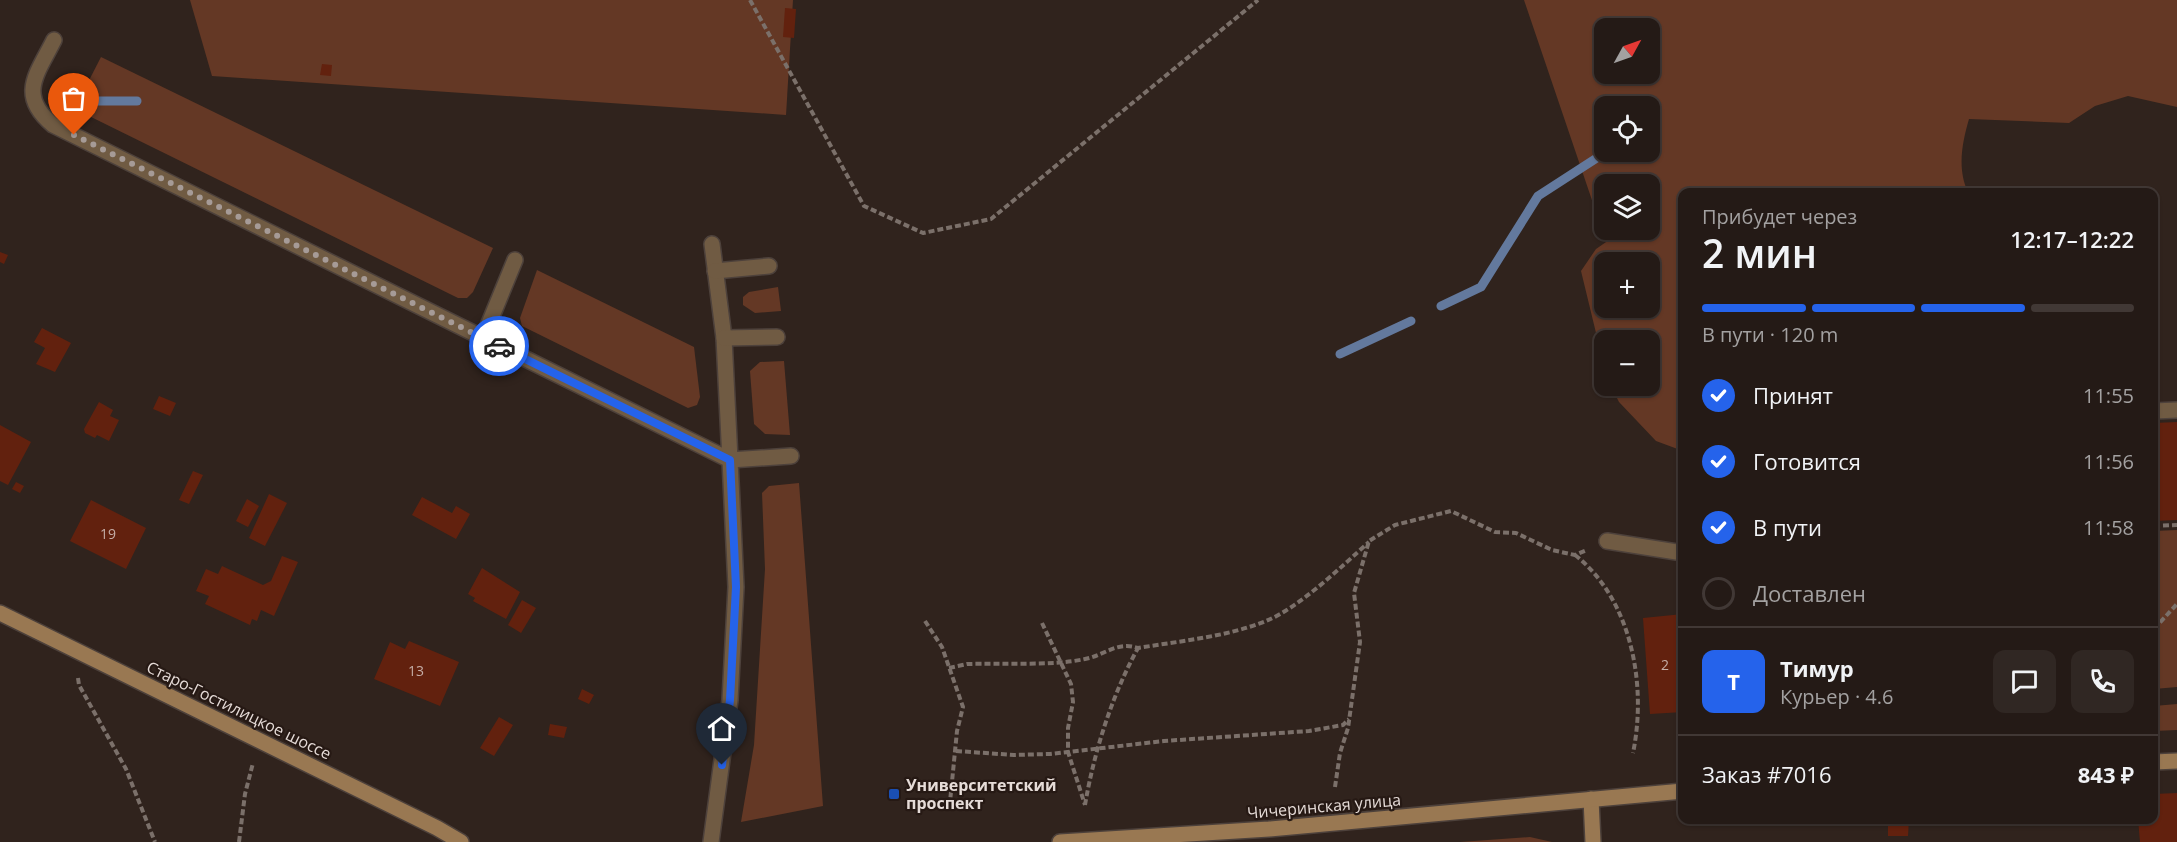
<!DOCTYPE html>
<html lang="ru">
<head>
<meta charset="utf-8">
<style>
  body { margin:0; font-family:"Open Sans",sans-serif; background:#302723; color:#f1f3f6; height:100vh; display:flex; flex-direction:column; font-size:22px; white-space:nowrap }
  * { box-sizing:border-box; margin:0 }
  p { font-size:20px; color:#a3a1a1 }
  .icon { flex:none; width:33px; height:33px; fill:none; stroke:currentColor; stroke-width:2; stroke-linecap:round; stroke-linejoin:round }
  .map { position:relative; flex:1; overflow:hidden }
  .details { position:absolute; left:1678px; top:188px; width:480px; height:636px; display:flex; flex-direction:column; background:#241a16; border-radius:12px; box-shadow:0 2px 4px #0004,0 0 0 2px #413835 }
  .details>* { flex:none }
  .needle { width:39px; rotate:50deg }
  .fabs { position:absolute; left:1594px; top:18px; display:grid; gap:12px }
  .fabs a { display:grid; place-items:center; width:66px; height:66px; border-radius:12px; background:#241a16; box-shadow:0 2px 4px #0004,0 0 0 2px #413835; font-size:30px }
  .pin { position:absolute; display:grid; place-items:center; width:51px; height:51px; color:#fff; margin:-62px -26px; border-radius:50% 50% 50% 0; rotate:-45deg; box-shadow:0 0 6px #0007 }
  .pin .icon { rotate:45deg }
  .courier { position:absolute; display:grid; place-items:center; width:60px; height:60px; margin:-30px; border:4px solid #2563eb; border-radius:50%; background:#fff; color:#222; box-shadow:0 2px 8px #0007 }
  .overview em { font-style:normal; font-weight:600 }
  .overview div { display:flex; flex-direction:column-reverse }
  .overview { display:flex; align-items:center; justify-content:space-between; height:102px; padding:0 24px }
  h1 { font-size:39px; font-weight:600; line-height:45px }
  .bar { display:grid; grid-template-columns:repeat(4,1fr); gap:9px 6px; align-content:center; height:72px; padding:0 24px }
  .bar i { height:8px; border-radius:4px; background:#413835 }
  .bar .active { background:#2563eb }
  .bar p { grid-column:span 4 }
  .line { display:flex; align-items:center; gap:15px; padding:0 24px; border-top:2px solid #413835 }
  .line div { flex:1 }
  .round { display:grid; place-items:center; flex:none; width:63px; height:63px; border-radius:12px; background:#302723 }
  ol { padding:0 24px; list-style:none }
  li { display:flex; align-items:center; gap:18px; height:66px }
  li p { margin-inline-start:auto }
  li .icon { padding:6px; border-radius:50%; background:#2563eb; color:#fff; stroke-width:4 }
  li:last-child { color:#a3a1a1 }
  li i { width:33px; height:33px; border:3px solid #413835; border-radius:50% }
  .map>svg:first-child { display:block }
  .green { fill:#643825; fill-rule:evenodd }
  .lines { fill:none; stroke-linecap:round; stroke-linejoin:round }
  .stream { stroke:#63799d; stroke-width:9 }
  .building { fill:#62210e }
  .lane-casing { stroke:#4d413b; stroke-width:18 }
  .secondary-casing { stroke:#4d413b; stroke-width:18 }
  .path { stroke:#7b706a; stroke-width:4; stroke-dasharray:6 3; stroke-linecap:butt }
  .lane { stroke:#705b43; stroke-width:15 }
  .secondary { stroke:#997852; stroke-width:15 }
  .done { stroke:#a69b97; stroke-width:6; stroke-dasharray:0 10.8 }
  .route { stroke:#2563eb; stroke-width:8 }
  .transit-dot { fill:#1a4fb4; stroke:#261914; stroke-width:2 }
  .labels { text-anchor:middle; stroke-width:4.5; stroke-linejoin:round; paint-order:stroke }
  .number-label { font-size:14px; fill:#c5ada6 }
  .street-label { font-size:16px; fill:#e6dcd8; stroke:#261914 }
  .poi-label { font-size:16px; font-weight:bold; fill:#e6dcd8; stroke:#261914; text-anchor:start }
</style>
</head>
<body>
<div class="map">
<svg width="2177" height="842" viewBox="0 0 2177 842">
  <rect width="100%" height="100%" fill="#30231d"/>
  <g class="green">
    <polygon points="190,0 793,0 786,115 212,76"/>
    <path d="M1524,0h653v107l-49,-11 -33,10 -26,17 -100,-4c-7,24 -12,50 -1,73h-285v259l-27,-10 -37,-39 -8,-16h39v-46h-45v30l-24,-99 15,-22 13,-9 -13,-28zM1605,28h45v46h-45zM1605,106h45v46h-45zM1605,184h45v46h-45zM1605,262h45v46h-45z"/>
    <polygon points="101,57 493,248 473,292 467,298 458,298 87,115 80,106 80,98"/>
    <polygon points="537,270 694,347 700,397 697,405 688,408 522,326 520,318"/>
    <polygon points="778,287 781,311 755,313 743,305 743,297 749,292"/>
    <polygon points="784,361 790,435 765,434 754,424 750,371 760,362"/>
    <polygon points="799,483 823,806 741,822 754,745 765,569 762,493 769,486"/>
    <polygon points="2177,530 2177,687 2154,689 2154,531"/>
    <polygon points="2177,704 2177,730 2154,731 2154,706"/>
    <polygon points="1530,837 1552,842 1460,842"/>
  </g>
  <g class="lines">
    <g class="stream">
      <polyline points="93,101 137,101"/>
      <polyline points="1441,306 1481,287 1538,196 1606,152"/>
      <polyline points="1340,354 1411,321"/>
    </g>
  </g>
  <g class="building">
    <polygon points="785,8 796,9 794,38 783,37"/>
    <polygon points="322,64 332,65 331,76 320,75"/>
    <polygon points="0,252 8,255 4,264 0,262"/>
    <polygon points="42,328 71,343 55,372 36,364 45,348 34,342"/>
    <polygon points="159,396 176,403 170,416 153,409"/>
    <polygon points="99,402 113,410 110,416 119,420 109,441 97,435 95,438 85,433 84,429"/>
    <polygon points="2177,422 2177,520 2154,521 2154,423"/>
    <polygon points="0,425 31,442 8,485 0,481"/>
    <polygon points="193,471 203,475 189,504 179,500"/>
    <polygon points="16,482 24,486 20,493 12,489"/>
    <polygon points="269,494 287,503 265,546 249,538"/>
    <polygon points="422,497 452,513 456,506 470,514 456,539 412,515"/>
    <polygon points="247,499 259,506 248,527 236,521"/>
    <polygon points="91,500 146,528 126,569 70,541"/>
    <polygon points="282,556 298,562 274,616 261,610 257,621 252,619 250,625 205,604 209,596 196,591 206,569 218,574 222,566 263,585 271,581"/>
    <polygon points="482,568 520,592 506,619 473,601 475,598 468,594"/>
    <polygon points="522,600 536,608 521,633 508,625"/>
    <polygon points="1683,614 1683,712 1650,714 1643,618"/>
    <polygon points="409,641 459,662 440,706 374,679 390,642 405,649"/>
    <polygon points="582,689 594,695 589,704 578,699"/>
    <polygon points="499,717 513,725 494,756 480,748"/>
    <polygon points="550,724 567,727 564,738 548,735"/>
    <polygon points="2177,793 2177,842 2140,842 2138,819 2154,819 2154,794"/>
    <polygon points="1888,819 1909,819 1908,836 1888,836"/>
  </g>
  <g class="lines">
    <defs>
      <g id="lane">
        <path d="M54,40c-17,34 -37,55 -1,85l677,335 6,127 -6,113 -19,142"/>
        <polyline points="712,244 724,338 730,460 791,456"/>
        <polyline points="715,271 769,266"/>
        <polyline points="483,338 515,260"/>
        <polyline points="724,338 777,337"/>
        <polyline points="2154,411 2177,410"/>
        <polyline points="1607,541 1683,553"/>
      </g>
      <g id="secondary">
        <polyline points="0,613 437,828 461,842"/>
        <polyline points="2154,762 2177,761"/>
        <polyline points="1591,799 1593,842"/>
        <polyline points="1060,842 1269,829 1683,791"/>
      </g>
    </defs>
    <use href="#lane" class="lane-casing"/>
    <use href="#secondary" class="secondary-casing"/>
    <g class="path">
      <polyline points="750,0 864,206 923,233 991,219 1258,0"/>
      <polyline points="2154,526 2177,525"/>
      <path d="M1575,555c57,45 72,130 58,198"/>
      <polyline points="925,621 942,647 963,707 957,731 950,802"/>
      <polyline points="1042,623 1071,684 1073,702 1068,728 1068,752 1085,805"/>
      <polyline points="2154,629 2177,604"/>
      <path d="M949,668l18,-4c35,-1 86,2 118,-5 20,-4 32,-18 53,-11 42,-7 88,-11 128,-27 34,-14 75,-54 103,-79"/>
      <polyline points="78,678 79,685 126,769 155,842"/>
      <polyline points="956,751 1014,755 1050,754 1164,741 1309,731 1343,725 1349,719"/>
      <polyline points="1335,787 1340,753 1348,728 1360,642 1354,593 1369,541 1395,525 1451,511 1495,532 1516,533 1552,550 1575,555 1587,550"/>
      <path d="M1085,805c9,-53 27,-110 53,-157"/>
      <polyline points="239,842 245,794 253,763"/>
    </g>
    <use href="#lane" class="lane"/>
    <use href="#secondary" class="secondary"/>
  </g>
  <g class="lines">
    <polyline class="done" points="74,135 499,346"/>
    <polyline class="route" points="499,346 730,460 736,587 730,700 722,765"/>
  </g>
  <rect class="transit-dot" x="888" y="788" width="12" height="12" rx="3"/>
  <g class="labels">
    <g class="number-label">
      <text x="108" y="539">19</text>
      <text x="1665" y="670">2</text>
      <text x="416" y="676">13</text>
    </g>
    <g class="street-label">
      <text transform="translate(239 710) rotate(26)" y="6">Старо-Гостилицкое шоссе</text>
      <text transform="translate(1324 806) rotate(-5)" y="6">Чичеринская улица</text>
    </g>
    <g class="poi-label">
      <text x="906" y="791">Университетский<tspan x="906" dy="18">проспект</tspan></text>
    </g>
  </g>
</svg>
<div class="fabs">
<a><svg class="needle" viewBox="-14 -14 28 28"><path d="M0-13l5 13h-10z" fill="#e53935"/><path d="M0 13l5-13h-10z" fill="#a3a1a1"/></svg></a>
<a><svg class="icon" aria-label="locate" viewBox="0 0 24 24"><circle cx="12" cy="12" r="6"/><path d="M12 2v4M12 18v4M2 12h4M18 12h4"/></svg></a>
<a><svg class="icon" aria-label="layers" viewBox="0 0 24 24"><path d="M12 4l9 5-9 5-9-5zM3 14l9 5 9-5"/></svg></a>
<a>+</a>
<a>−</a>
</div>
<div class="pin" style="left:74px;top:135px;background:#ea580c"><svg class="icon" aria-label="bag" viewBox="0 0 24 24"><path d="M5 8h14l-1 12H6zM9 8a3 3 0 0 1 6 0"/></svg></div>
<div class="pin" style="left:722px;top:765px;background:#1f2937"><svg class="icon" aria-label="home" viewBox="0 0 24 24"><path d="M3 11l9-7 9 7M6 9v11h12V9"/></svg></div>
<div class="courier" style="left:499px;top:346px"><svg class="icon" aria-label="car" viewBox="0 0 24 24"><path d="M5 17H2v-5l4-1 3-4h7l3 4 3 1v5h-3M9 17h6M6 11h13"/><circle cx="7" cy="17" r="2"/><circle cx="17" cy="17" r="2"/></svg></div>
<section class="details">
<div class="overview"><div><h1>2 мин</h1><p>Прибудет через</p></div><em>12:17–12:22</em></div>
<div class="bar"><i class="active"></i><i class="active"></i><i class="active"></i><i></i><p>В пути · 120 m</p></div>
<ol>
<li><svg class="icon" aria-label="check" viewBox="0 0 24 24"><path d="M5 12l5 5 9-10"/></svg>Принят<p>11:55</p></li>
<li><svg class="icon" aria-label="check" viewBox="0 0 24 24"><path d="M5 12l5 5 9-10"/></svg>Готовится<p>11:56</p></li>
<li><svg class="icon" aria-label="check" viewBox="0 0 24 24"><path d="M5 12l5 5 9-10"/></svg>В пути<p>11:58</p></li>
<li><i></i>Доставлен</li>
</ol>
<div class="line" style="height:108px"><b class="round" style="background:#2563eb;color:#fff">Т</b><div><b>Тимур</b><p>Курьер · 4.6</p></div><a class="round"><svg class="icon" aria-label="chat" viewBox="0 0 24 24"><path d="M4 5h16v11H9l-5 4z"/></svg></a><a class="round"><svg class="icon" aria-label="phone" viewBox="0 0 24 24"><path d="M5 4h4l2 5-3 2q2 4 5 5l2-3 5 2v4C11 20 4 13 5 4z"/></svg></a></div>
<div class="line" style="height:78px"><div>Заказ #7016</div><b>843 ₽</b></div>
</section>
</div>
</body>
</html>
